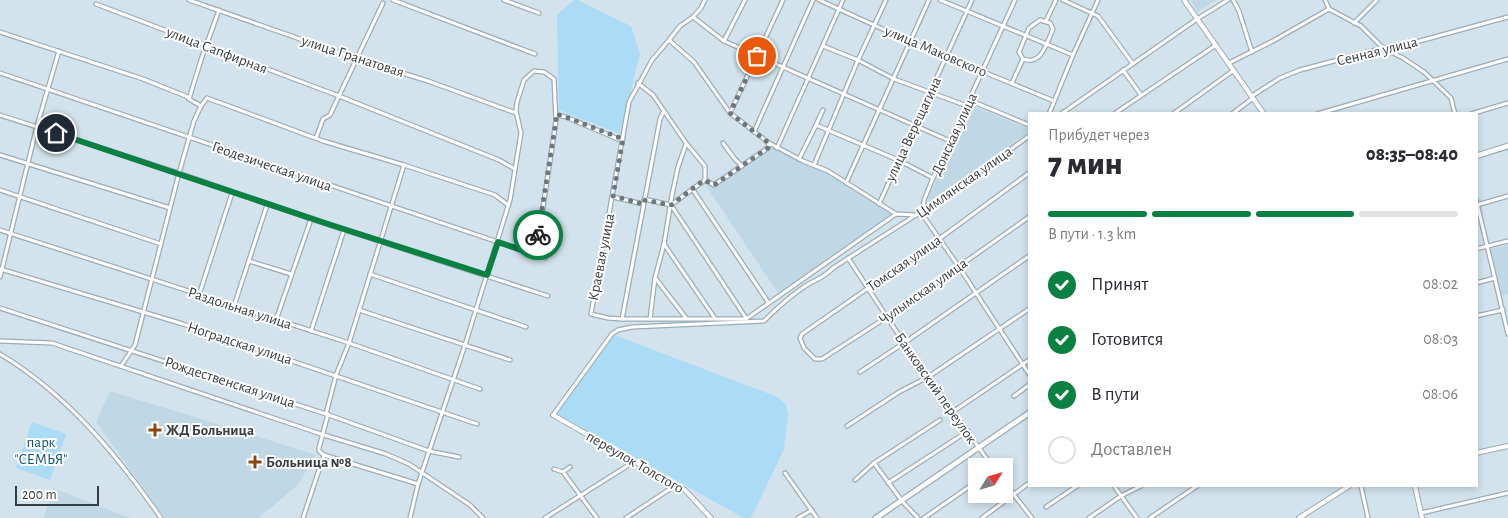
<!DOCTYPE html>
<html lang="ru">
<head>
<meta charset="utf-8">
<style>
  body { margin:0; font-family:"Alegreya Sans",sans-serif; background:#f7f7f7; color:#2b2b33; height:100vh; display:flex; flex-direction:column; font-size:19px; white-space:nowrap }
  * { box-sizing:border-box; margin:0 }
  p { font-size:16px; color:#7c7c81 }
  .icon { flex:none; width:28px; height:28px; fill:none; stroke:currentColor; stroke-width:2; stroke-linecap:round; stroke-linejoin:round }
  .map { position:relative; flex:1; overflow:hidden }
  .panel { position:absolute; left:1028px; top:112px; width:450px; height:375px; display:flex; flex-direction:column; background:#fff; border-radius:0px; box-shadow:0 2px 8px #0003 }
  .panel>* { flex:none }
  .needle { width:32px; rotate:53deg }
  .tools { position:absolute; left:968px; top:458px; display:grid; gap:10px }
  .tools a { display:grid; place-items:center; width:45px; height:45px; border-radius:0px; background:#fff; box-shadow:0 2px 8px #0003; font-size:25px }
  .scale { position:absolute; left:15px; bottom:12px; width:84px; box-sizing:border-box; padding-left:5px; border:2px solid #373e41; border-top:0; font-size:14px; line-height:18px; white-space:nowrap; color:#373e41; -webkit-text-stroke:4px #fff; paint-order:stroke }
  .pin { position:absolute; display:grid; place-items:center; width:42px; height:42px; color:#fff; margin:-21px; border:2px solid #fff; border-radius:50%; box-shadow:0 1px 5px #0007 }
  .courier { position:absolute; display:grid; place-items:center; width:50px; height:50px; margin:-25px; border:4px solid #0b8043; border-radius:50%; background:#fff; color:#222; box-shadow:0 1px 6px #0007 }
  .summary em { font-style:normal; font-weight:800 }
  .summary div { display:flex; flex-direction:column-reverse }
  .summary { display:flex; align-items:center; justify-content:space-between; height:85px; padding:0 20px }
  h1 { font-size:32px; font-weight:800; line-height:38px }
  .bar { display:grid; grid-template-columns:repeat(4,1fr); gap:8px 5px; align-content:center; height:60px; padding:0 20px }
  .bar i { height:6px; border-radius:4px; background:#e1e1e2 }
  .bar .selected { background:#0b8043 }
  .bar p { grid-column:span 4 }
  ol { padding:0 20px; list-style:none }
  li { display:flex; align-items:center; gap:15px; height:55px }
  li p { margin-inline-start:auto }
  li .icon { padding:5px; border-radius:50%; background:#0b8043; color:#fff; stroke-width:4 }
  li:last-child { color:#7c7c81 }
  li i { width:28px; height:28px; border:2px solid #e1e1e2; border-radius:50% }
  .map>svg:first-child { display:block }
  .built { fill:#c0d8e6 }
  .green { fill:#acdbf5 }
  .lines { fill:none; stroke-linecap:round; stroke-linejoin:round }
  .minor-casing { stroke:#9cacb5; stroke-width:5.5 }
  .tertiary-casing { stroke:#9cacb5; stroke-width:6 }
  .secondary-casing { stroke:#9cacb5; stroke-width:7 }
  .minor { stroke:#fff; stroke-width:3 }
  .tertiary { stroke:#fff; stroke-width:4 }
  .secondary { stroke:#fff; stroke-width:4.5 }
  .done { stroke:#6d787d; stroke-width:5; stroke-dasharray:0 9 }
  .route { stroke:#0b8043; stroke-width:6 }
  .poi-dot { fill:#884712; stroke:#fff; stroke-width:2 }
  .labels { text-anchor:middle; stroke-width:4; stroke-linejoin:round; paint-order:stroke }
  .street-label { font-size:15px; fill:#373e41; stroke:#fff }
  .poi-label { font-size:15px; font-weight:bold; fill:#373e41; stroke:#fff; text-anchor:start }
  .park-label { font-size:15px; fill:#0c5170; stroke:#fff }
</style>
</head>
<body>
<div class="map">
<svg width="1508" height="518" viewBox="0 0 1508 518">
  <rect width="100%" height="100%" fill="#d2e3ed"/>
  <g class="built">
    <polygon points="1190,0 1216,0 1198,12"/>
    <polygon points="971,105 1029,129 1029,132 929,203 927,200"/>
    <polygon points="766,145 809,165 827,171 893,214 778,293 706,186"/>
    <polygon points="1508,245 1508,294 1502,296 1490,249"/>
    <polygon points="110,391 272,441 316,455 297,486 258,518 165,518 96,422"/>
    <polygon points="53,488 130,518 44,518"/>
  </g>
  <g class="green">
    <polygon points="574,0 577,0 631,26 640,54 620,134 559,110 557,15"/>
    <polygon points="614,335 778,397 786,405 788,415 784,449 751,518 744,518 557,414"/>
    <polygon points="32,422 66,434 50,480 16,468"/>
  </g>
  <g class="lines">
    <defs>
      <g id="minor">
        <polyline points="189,0 357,59 428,81 516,113"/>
        <polyline points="393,0 535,54"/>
        <polyline points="504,0 539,13"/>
        <polyline points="819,0 911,42 1054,101"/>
        <polyline points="940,0 1073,55"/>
        <polyline points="1015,0 933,178 924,200 922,214 959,267 1029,374"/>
        <polyline points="1063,0 1098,16 1133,64"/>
        <polyline points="1233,0 1239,11 1252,52"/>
        <polyline points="1325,0 1329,9"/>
        <polyline points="96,4 339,96 499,160 515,169"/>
        <polyline points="1329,9 1361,26 1383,48 1403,58 1424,72 1451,98 1455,114"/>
        <polyline points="693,17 701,8 705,0"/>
        <polyline points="1046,21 1056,0"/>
        <polyline points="1354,23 1377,0"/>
        <polyline points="0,32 143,79 188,97 189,99 201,106 207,98 323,141 404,165 495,195 508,205"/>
        <polyline points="669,40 680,26 693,17 724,41 950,141"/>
        <polyline points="724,41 745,0"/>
        <polyline points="823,46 858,60 894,79 967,106"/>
        <polyline points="1229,63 1273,41 1329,9"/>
        <polyline points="1123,70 1141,95"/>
        <polyline points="0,73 545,258"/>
        <polyline points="638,83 653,95 686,143 705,166 705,180 671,205 644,199"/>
        <path d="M1012,83l11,-24c19,7 24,-17 30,-30l-3,-6 -10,-3 -11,8 -10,24 4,7"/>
        <polyline points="1252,96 1280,78 1300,70 1383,48 1405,45 1508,17"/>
        <polyline points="189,99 201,60 219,10"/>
        <polyline points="969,100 1029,125"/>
        <polyline points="730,113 783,0"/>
        <polyline points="1049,114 1073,55 1098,0"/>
        <polyline points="1061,114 1197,19 1228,0"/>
        <polyline points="1114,114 1216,45"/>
        <polyline points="1173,114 1234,70"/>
        <polyline points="1232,114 1253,98"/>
        <polyline points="1317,114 1508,59"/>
        <polyline points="1471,114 1508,103"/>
        <polyline points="0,115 179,173 311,219 548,296"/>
        <polyline points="556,115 566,117 618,139 623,139"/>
        <polyline points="816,125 823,110"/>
        <polyline points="754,132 813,0"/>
        <polyline points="316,138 323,119 330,115 383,3"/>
        <polyline points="723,143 734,158 742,166"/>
        <polyline points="777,148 843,0"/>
        <polyline points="0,155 170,208"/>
        <polyline points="799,159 816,125 898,160 933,178"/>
        <polyline points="814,165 858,60 886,0"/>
        <polyline points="1029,173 939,239 802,334 800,338 804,348 815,359 822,359 887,317 1029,217"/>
        <polyline points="705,180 714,185 768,148 769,143"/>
        <polyline points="846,183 929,0"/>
        <polyline points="0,190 161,244"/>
        <polyline points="693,190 768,302"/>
        <polyline points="613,197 643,204"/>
        <polyline points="1476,199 1508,334"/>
        <polyline points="879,204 972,0"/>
        <polyline points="671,205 746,318"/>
        <polyline points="1477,205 1508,196"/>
        <polyline points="896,214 746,319 622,319 608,318 591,314 629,102 652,60 669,40 694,62 730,113 769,143 803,161 828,171 896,214 916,215"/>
        <polyline points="0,230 349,343 480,389"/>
        <polyline points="664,244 714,317"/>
        <polyline points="1476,249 1508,241"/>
        <polyline points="848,258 904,343 992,466"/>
        <polyline points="249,261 291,274"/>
        <polyline points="0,269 183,324 477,424"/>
        <polyline points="370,274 526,327"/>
        <polyline points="0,277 37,126 59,51"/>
        <polyline points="656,279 686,318"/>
        <polyline points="1476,283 1495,278"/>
        <polyline points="199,295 232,193"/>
        <polyline points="234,306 267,205"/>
        <polyline points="0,308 326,414 429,451 459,457"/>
        <polyline points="359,310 510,360"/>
        <polyline points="1476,316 1503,310"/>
        <polyline points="622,319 660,119 664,111"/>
        <polyline points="650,319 655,278 664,244 672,195 678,167 686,144"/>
        <polyline points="276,320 311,219"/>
        <polyline points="311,331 344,230"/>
        <polyline points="0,341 52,343 324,435 386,454 409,464 470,505 483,518"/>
        <path d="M0,354c67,40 117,101 161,164"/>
        <polyline points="121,366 135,345 179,173 194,121 201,106"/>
        <polyline points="860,372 904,343 1029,256"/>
        <polyline points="1014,396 1029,385"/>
        <polyline points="954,411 1029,360"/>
        <polyline points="326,414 336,375 349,343 404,165"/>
        <path d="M553,415l59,-81 6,-4 14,-3 132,-6c13,-13 27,-26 43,-36 10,-6 18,-8 26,-17l83,-53 6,-1 107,-78"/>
        <polyline points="847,426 899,392 928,377 1029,309"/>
        <polyline points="324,455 319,451 319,448 328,414"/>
        <polyline points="874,463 902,501 918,518"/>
        <polyline points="570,467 563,472 597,518"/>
        <polyline points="554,469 563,472"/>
        <polyline points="785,473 817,518"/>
        <polyline points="855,480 874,463 940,420"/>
        <polyline points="1004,482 1032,518"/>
        <polyline points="888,483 968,431"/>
        <polyline points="1114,486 1137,518"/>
        <polyline points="1361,486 1368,518"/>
        <polyline points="1046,507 1077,486"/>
        <polyline points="1421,513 1508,493"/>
        <polyline points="303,518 324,455 418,484"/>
        <polyline points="410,518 418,484 465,345 510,200 521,133 516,111 517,102 524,80 534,71 544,72 554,79 556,121 542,214 533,254"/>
        <polyline points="545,518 635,461"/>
        <polyline points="626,518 676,485"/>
        <polyline points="798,518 812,510"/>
        <polyline points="924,518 976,482"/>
        <polyline points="982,518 1029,483"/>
        <polyline points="1089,518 1121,496 1141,486"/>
        <polyline points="1150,518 1197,486"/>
      </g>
      <g id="tertiary">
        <polyline points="1184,0 1264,114"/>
        <polyline points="553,415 685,490 711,518"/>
        <polyline points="1476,453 1508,446"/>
        <polyline points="1415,486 1422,518"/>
        <polyline points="1299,518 1349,486"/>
      </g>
      <g id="secondary">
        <polyline points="1476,156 1508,146"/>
        <polyline points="876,518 1029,413"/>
      </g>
    </defs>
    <use href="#minor" class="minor-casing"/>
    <use href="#tertiary" class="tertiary-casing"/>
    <use href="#secondary" class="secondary-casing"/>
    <use href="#minor" class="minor"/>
    <use href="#tertiary" class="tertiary"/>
    <use href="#secondary" class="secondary"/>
  </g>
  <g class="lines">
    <polyline class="done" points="538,235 556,121 556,114 566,117 623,139 613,196 643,204 644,200 671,205 704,180 714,185 768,148 769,143 730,113 757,56"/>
    <polyline class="route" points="56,133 328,224 487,275 498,242 533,254 538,235"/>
  </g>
  <g class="poi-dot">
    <path d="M152.5 422.5h5v5h5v5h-5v5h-5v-5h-5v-5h5z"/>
    <path d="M252.5 454.5h5v5h5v5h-5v5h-5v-5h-5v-5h5z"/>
  </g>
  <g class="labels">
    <g class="street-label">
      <text transform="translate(217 50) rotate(21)" y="5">улица Сапфирная</text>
      <text transform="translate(936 51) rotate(23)" y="5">улица Маковского</text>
      <text transform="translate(1377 51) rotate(-14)" y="5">Сенная улица</text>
      <text transform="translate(353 56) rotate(18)" y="5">улица Гранатовая</text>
      <text transform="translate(913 129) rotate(-65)" y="5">улица Верещагина</text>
      <text transform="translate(954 134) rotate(-65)" y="5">Донская улица</text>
      <text transform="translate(272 166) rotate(19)" y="5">Геодезическая улица</text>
      <text transform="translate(964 182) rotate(-35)" y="5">Цимлянская улица</text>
      <text transform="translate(601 257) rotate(-79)" y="5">Краевая улица</text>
      <text transform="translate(904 263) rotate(-35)" y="5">Томская улица</text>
      <text transform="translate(923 291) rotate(-35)" y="5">Чулымская улица</text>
      <text transform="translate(240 308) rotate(18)" y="5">Раздольная улица</text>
      <text transform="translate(240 343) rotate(18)" y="5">Ноградская улица</text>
      <text transform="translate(230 382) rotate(18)" y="5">Рождественская улица</text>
      <text transform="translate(936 388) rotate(55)" y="5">Банковский переулок</text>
      <text transform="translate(635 462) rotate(30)" y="5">переулок Толстого</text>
    </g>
    <g class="poi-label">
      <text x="166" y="435">ЖД Больница</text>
      <text x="266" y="467">Больница №8</text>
    </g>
    <g class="park-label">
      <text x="41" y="447">парк<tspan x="41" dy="17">"СЕМЬЯ"</tspan></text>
    </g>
  </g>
</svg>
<div class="tools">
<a><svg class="needle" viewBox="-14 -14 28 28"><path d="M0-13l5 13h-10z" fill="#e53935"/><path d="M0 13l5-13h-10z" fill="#7c7c81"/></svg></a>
</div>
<div class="scale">200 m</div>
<div class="pin" style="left:757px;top:56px;background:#ea580c"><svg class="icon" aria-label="bag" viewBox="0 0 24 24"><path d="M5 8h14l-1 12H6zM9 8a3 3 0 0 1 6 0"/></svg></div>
<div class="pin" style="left:56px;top:133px;background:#1f2937"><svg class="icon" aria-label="home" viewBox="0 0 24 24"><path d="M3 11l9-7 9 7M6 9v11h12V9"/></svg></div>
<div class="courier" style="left:538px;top:235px"><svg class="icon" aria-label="bike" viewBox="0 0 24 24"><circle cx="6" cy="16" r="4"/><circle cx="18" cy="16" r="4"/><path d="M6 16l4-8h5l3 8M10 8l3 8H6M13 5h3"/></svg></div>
<section class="panel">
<div class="summary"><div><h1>7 мин</h1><p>Прибудет через</p></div><em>08:35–08:40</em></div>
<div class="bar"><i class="selected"></i><i class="selected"></i><i class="selected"></i><i></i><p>В пути · 1.3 km</p></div>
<ol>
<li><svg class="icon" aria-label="check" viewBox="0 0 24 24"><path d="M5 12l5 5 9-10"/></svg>Принят<p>08:02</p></li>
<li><svg class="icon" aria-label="check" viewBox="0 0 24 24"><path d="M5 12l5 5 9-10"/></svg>Готовится<p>08:03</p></li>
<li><svg class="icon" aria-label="check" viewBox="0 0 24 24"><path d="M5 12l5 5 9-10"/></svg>В пути<p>08:06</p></li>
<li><i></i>Доставлен</li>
</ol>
</section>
</div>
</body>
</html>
